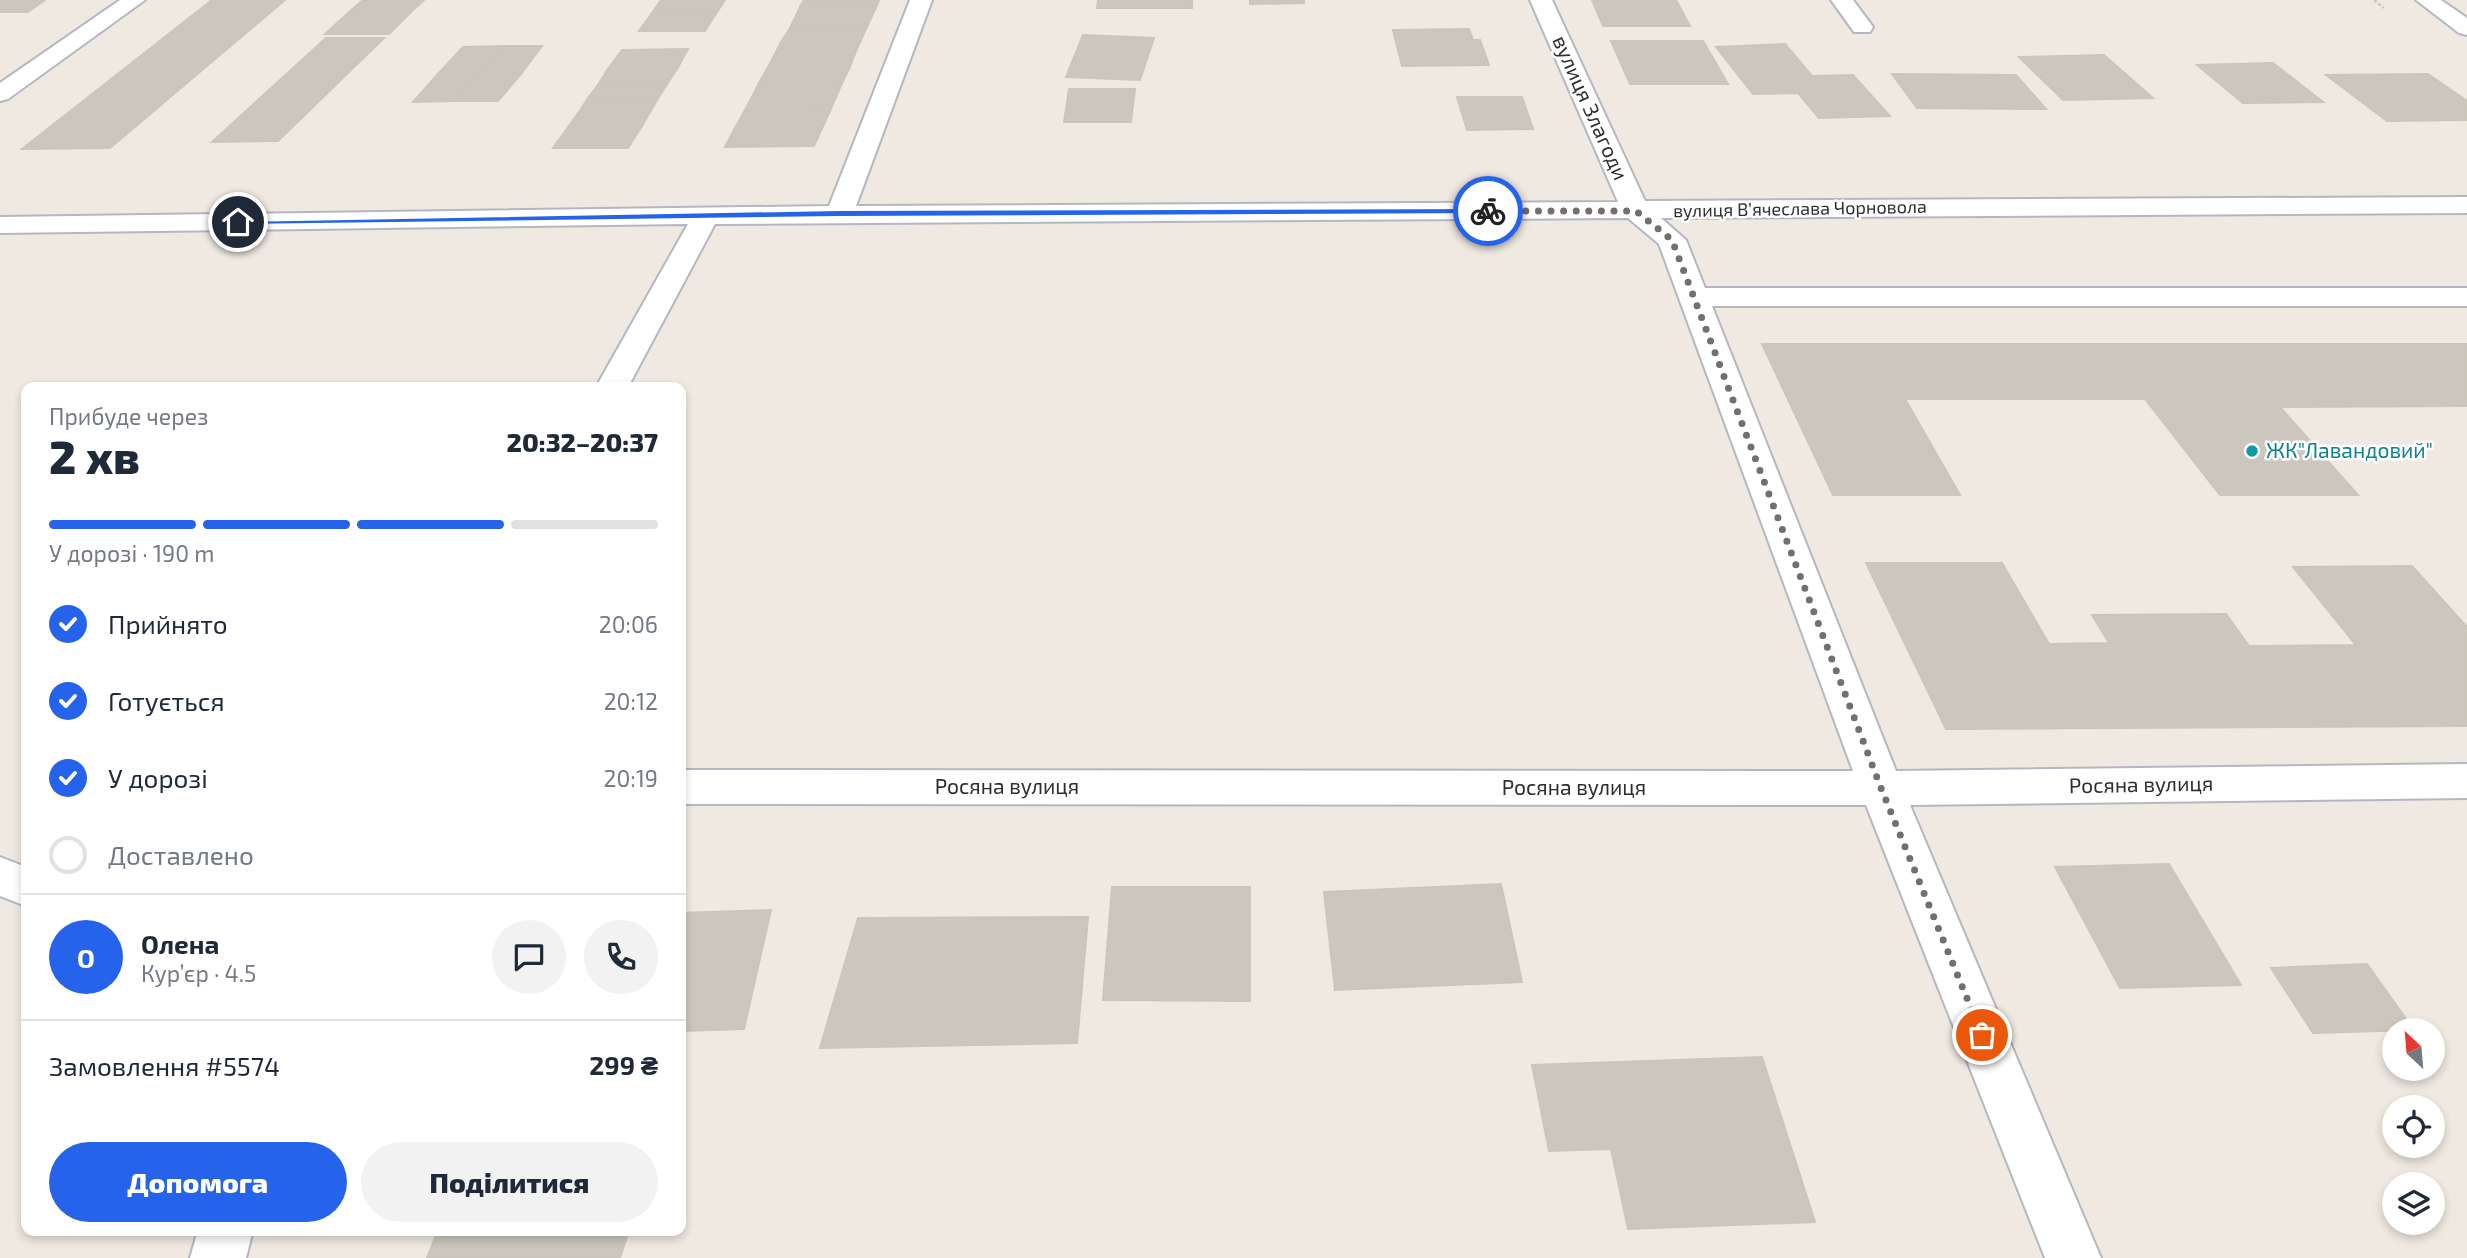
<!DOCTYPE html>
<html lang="uk">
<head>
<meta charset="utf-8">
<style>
  body { margin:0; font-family:"Exo 2",sans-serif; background:#f2f2f3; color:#1f2937; height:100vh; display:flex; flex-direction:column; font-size:26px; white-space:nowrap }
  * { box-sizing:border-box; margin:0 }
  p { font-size:23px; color:#747a83 }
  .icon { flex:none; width:38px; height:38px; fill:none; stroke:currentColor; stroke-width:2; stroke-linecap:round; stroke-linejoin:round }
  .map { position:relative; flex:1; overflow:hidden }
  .sheet { position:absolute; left:21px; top:382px; width:665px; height:854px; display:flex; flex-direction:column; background:#fff; border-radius:14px; box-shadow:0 4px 10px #0003 }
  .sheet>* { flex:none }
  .needle { width:46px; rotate:334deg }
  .buttons { position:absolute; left:2382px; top:1018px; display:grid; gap:14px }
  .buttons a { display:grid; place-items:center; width:63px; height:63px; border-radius:50%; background:#fff; box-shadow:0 4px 10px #0003; font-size:35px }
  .pin { position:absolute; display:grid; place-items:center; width:60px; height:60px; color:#fff; margin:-30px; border:4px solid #fff; border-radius:50%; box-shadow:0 2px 7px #0007 }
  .courier { position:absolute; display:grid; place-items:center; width:70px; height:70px; margin:-35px; border:5px solid #2563eb; border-radius:50%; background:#fff; color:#222; box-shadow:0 2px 9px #0007 }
  .summary em { font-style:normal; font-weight:800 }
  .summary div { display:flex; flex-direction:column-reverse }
  .summary { display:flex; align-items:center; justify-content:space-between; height:119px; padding:0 28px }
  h1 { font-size:46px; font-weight:800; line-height:52px }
  .bar { display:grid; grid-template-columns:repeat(4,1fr); gap:10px 7px; align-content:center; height:84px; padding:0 28px }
  .bar i { height:9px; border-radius:5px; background:#e0e1e3 }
  .bar .current { background:#2563eb }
  .bar p { grid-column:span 4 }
  .line { display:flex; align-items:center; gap:18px; padding:0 28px; border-top:2px solid #e0e1e3 }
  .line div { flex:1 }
  .round { display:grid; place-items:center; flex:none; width:74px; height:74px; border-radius:37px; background:#f2f2f3 }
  ol { padding:0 28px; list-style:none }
  li { display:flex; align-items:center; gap:21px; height:77px }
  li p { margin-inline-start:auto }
  li .icon { padding:7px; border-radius:50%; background:#2563eb; color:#fff; stroke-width:4 }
  li:last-child { color:#747a83 }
  li i { width:38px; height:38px; border:4px solid #e0e1e3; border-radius:50% }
  .action { display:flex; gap:14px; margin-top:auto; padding:14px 28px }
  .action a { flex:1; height:80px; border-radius:42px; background:#2563eb; color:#fff; font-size:28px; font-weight:800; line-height:80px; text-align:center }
  .action a+a { background:#f2f2f3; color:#1f2937 }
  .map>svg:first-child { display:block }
  .building { fill:#cbc7bf; stroke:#cbc5ba; stroke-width:2 }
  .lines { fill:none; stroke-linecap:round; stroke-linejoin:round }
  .minor-casing { stroke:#b4b7c1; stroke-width:4 }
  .path { stroke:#c9c9c9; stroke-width:2.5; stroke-dasharray:3.5 2; stroke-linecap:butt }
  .minor { fill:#fff; fill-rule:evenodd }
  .route { fill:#2563eb }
  .done { stroke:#726f6d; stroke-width:7; stroke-dasharray:0 12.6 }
  .culture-dot { fill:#0f9aa8; stroke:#fff; stroke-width:2.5 }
  .labels { text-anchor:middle; stroke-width:5; stroke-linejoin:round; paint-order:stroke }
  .far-street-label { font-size:18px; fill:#2e2e2e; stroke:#fff }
  .street-label { font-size:21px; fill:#2e2e2e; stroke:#fff }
  .culture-label { font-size:21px; fill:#0d838f; stroke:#fff; text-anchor:start }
</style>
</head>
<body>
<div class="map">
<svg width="2467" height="1258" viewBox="0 0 2467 1258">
  <rect width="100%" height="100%" fill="#efe9e1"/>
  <g class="building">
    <polygon points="0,0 45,0 28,12 0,12"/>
    <polygon points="212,0 285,0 110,148 22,149"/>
    <polygon points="363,0 424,0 409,14 347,14"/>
    <polygon points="661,0 725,0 717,12 652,13"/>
    <polygon points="804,0 879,0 877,5 801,5"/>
    <polygon points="1098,0 1192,0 1192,8 1097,8"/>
    <polygon points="1250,0 1304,0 1304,3 1250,4"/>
    <polygon points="1592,0 1676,0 1690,26 1603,26"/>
    <polygon points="801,5 877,5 871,18 795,18"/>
    <polygon points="717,12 705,31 639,31 652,13"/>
    <polygon points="347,14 409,14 389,34 325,34"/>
    <polygon points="795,18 871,18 866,29 789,30"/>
    <polygon points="866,29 860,42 781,42 789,30"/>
    <polygon points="1469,29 1473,40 1480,40 1489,65 1402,66 1393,30"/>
    <polygon points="1083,35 1154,38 1140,80 1066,77"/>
    <polygon points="326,38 384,38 278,141 212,142"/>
    <polygon points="1611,41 1703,41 1728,84 1630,84"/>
    <polygon points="781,42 860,42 854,56 774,56"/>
    <polygon points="1785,44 1812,76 1853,75 1890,116 1819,118 1798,93 1753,94 1716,47"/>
    <polygon points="503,46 542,46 521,74 479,74"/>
    <polygon points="503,46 479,74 438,74 463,47"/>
    <polygon points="688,49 677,69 608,69 622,50"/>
    <polygon points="2104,55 2153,98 2063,100 2019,57"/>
    <polygon points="774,56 854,56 849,69 767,69"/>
    <polygon points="2273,63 2323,102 2243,103 2197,65"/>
    <polygon points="608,69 677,69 667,84 598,85"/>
    <polygon points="767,69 849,69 842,83 759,83"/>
    <polygon points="438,74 479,74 456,101 413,102"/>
    <polygon points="479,74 521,74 498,101 456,101"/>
    <polygon points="1892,74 2016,75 2046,109 1917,108"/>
    <polygon points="2428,74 2467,101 2467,120 2387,121 2326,75"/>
    <polygon points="759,83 842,83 836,97 752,97"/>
    <polygon points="667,84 659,97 588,98 598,85"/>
    <polygon points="1069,89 1135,89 1131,122 1064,122"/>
    <polygon points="659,97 650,112 579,112 588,98"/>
    <polygon points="752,97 836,97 830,111 744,112"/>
    <polygon points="1457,97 1522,97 1533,129 1467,130"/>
    <polygon points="830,111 823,126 736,126 744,112"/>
    <polygon points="579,112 650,112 642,126 569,126"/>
    <polygon points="569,126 642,126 628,148 553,148"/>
    <polygon points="736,126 823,126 814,146 725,147"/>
    <polygon points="1762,344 2467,344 2467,406 2280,407 2358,495 2220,495 2145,399 1905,399 1960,495 1833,495"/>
    <polygon points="1866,563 2002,563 2049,644 2109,643 2092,615 2226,614 2249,646 2356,645 2293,567 2412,566 2467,627 2467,726 1946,729"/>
    <polygon points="2169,864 2241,985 2120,988 2055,867"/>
    <polygon points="1501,884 1522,982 1335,990 1324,892"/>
    <polygon points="1112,887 1250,887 1250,1001 1103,1000"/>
    <polygon points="771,910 744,1029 681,1031 681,913"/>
    <polygon points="1088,917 1077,1043 820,1048 858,918"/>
    <polygon points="2367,964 2414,1030 2313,1033 2271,968"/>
    <polygon points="1762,1057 1815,1222 1628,1229 1611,1149 1549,1151 1532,1065"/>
    <polygon points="438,1230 629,1230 620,1258 427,1258"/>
  </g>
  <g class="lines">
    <defs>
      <g id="minor">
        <polygon points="120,0 145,0 8,99 0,101 0,83"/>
        <polygon points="910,0 932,0 856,206 1618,202 1530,0 1552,0 1645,201 2467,197 2467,213 1661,218 1686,240 1705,288 2467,288 2467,306 1712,306 1896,771 2467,764 2467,798 1910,805 2101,1258 2045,1258 1866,805 681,804 681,770 1853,771 1659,244 1628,218 715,224 628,387 596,387 688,224 0,233 0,217 829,206"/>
        <polygon points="1831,0 1853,0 1873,27 1870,32 1854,32"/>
        <polygon points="2416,0 2441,0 2467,18 2467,35 2459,33"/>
        <polygon points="0,857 26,867 26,906 0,896"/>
        <polygon points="198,1230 253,1230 246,1258 190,1258"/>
      </g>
    </defs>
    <use href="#minor" class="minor-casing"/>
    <polyline class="path" points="2374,0 2384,8"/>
    <use href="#minor" class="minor"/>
  </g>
  <polygon class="route" points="1488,209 1491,213 839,216 238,224 234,222 839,211"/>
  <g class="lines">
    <polyline class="done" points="1488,211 1636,211 1672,240 1881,788 1982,1035"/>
  </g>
  <circle class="culture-dot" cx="2252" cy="451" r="7"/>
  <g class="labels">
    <g class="far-street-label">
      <text transform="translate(1800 209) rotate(-1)" y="6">вулиця Вʼячеслава Чорновола</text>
    </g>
    <g class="street-label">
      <text transform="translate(1590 108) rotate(66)" y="7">вулиця Злагоди</text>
      <text transform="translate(2141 785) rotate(-1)" y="7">Росяна вулиця</text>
      <text x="1007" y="794">Росяна вулиця</text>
      <text x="1574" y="795">Росяна вулиця</text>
    </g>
    <g class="culture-label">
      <text x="2266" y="458">ЖК"Лавандовий"</text>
    </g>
  </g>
</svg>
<div class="buttons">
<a><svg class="needle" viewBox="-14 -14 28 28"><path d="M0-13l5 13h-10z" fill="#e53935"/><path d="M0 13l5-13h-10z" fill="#747a83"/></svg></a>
<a><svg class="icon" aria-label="locate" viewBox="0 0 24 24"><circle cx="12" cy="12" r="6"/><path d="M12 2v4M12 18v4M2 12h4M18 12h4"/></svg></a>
<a><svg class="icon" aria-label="layers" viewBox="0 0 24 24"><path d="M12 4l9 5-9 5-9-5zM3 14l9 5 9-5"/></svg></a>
</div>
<div class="pin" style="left:1982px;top:1035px;background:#ea580c"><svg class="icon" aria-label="bag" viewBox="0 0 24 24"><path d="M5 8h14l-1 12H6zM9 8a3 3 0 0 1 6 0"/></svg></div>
<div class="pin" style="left:238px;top:222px;background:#1f2937"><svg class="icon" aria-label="home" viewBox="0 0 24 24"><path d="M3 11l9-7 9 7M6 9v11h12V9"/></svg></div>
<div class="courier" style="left:1488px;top:211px"><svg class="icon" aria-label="bike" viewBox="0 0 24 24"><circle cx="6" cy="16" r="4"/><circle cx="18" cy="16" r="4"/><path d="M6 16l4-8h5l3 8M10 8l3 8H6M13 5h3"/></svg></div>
<section class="sheet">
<div class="summary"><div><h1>2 хв</h1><p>Прибуде через</p></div><em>20:32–20:37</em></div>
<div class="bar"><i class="current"></i><i class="current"></i><i class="current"></i><i></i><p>У дорозі · 190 m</p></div>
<ol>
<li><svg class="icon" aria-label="check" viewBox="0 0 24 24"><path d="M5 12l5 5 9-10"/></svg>Прийнято<p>20:06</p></li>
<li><svg class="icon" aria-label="check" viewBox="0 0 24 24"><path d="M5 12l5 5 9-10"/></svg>Готується<p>20:12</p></li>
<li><svg class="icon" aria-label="check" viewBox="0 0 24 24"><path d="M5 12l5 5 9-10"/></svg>У дорозі<p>20:19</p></li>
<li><i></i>Доставлено</li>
</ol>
<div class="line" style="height:126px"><b class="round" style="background:#2563eb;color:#fff">О</b><div><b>Олена</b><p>Кур’єр · 4.5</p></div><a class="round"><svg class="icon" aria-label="chat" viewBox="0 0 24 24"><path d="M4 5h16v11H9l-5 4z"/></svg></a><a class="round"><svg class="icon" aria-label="phone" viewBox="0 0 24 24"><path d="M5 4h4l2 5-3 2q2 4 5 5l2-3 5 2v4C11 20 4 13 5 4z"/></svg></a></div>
<div class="line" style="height:91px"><div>Замовлення #5574</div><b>299 ₴</b></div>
<div class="action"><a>Допомога</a><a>Поділитися</a></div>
</section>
</div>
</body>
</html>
